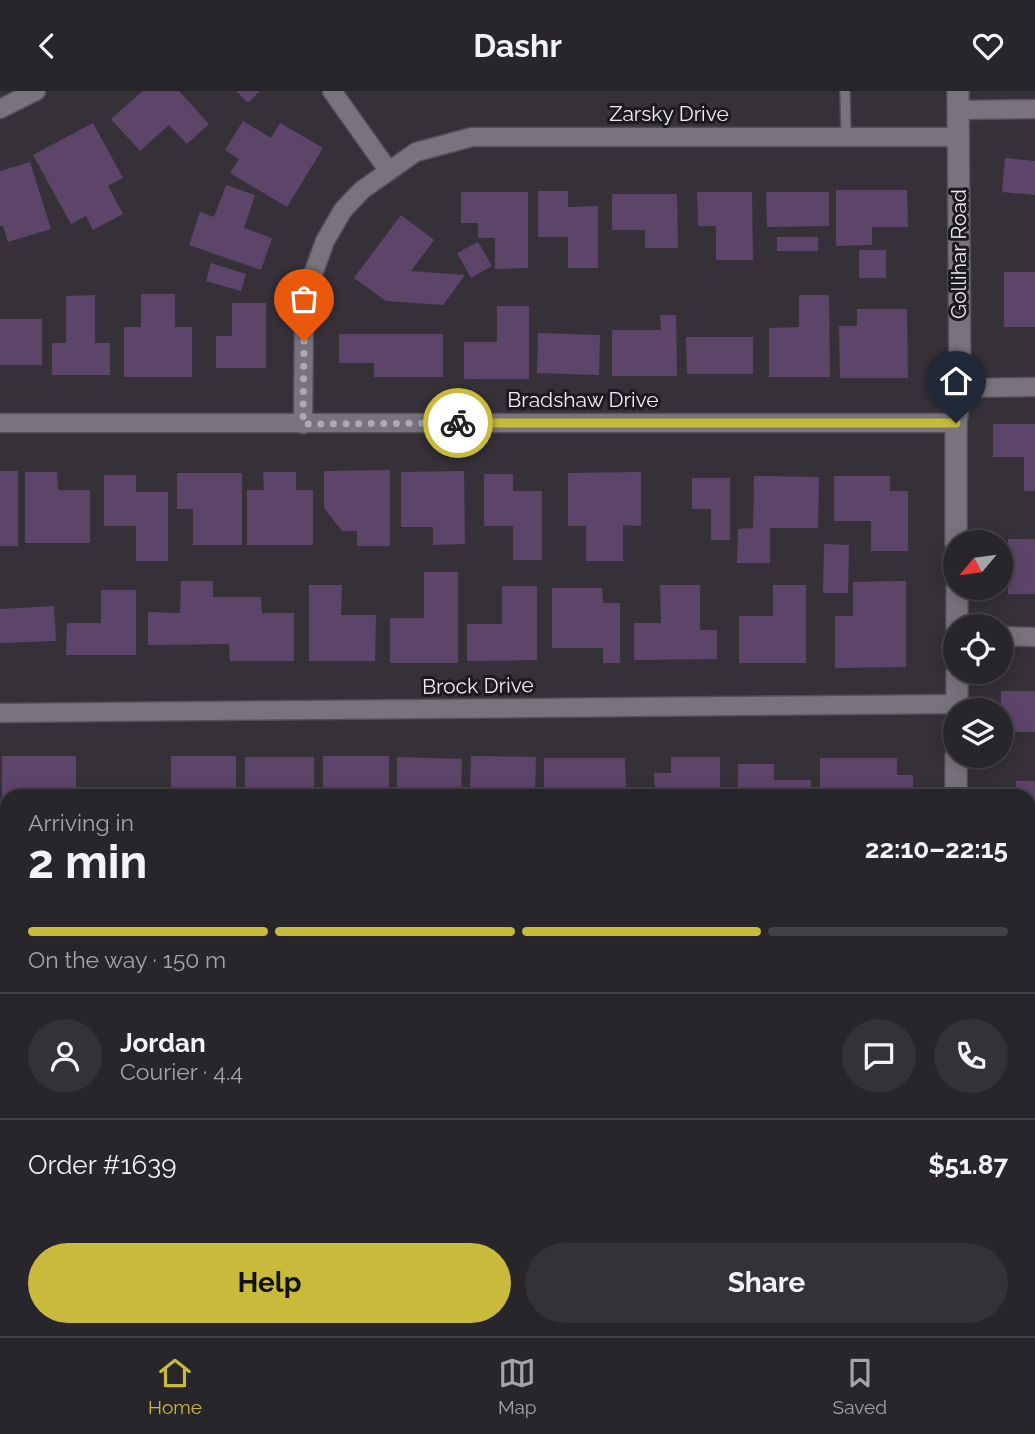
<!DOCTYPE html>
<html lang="en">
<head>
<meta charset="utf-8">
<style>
  body { margin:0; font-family:Raleway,sans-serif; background:#343137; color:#f1f3f6; height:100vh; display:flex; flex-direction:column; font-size:26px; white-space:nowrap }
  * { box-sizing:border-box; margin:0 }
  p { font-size:23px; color:#a5a5a9 }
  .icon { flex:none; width:38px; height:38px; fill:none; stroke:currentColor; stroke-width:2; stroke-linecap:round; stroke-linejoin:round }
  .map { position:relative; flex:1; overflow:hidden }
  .sheet { position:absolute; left:0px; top:698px; width:1036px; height:548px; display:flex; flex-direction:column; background:#28252b; border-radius:21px 21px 0 0; box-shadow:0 4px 18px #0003,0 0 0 2px #444247 }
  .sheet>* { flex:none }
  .needle { width:46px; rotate:241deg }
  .tools { position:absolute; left:943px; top:439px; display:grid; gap:14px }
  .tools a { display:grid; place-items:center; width:70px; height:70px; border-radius:50%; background:#28252b; box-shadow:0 4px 18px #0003,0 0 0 2px #444247; font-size:35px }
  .pin { position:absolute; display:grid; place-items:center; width:60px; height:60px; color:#fff; margin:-72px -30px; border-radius:50% 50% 50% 0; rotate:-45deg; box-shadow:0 0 7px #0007 }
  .pin .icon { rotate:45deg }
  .courier { position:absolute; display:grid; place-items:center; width:70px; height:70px; margin:-35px; border:5px solid #c8bb3b; border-radius:50%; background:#fff; color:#222; box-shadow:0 2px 9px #0007 }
  .summary em { font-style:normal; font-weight:700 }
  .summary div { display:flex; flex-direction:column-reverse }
  .summary { display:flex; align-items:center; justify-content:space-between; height:119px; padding:0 28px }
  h1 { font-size:46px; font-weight:700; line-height:52px }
  .bar { display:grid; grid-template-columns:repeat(4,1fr); gap:10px 7px; align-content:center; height:84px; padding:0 28px }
  .bar i { height:9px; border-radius:5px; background:#444247 }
  .bar .selected { background:#c8bb3b }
  .bar p { grid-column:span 4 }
  .line { display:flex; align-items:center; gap:18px; padding:0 28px; border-top:2px solid #444247 }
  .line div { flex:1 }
  .round { display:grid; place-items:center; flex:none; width:74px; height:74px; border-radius:37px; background:#343137 }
  .action { display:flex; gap:14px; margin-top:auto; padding:14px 28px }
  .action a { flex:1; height:80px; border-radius:42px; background:#c8bb3b; color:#111; font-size:28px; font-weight:700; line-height:80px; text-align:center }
  .action a+a { background:#343137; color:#f1f3f6 }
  header { display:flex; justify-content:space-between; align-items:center; height:91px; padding:0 28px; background:#28252b; font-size:32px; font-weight:700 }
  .tabs { display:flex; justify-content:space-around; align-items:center; height:98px; border-top:2px solid #444247; background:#28252b; font-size:19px; color:#a5a5a9 }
  .tabs a { display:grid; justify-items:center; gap:4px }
  .tabs .selected { color:#c8bb3b }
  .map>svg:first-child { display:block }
  .building { fill:#5d456a }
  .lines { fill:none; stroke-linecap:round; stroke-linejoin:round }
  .service-casing { stroke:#545057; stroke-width:12 }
  .minor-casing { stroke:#545057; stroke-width:21 }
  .tertiary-casing { stroke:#545057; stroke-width:24 }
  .service { stroke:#79737d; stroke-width:9 }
  .minor { stroke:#79737d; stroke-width:18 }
  .tertiary { stroke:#79737d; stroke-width:21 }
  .done { stroke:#aeaab1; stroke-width:7; stroke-dasharray:0 12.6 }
  .route { stroke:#c8bb3b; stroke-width:9 }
  .labels { text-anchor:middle; stroke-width:6; stroke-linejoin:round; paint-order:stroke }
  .street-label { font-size:21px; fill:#efebf1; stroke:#1c1a1e }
</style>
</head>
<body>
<header><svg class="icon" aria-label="back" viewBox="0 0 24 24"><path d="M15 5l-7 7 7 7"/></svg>Dashr<svg class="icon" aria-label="heart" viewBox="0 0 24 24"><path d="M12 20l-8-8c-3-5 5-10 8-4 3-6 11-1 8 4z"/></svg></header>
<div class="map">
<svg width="1035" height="1245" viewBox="0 0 1035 1245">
  <rect width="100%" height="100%" fill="#363139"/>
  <g class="building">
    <polygon points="143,0 179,0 209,33 187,53 169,34 140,60 111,28"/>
    <polygon points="236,0 260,0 248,12"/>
    <polygon points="243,30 271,47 280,32 323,57 287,116 230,82 239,68 225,59"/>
    <polygon points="93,32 123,87 108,95 123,123 93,139 86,125 71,133 33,64"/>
    <polygon points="1005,67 1035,70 1035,104 1002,101"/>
    <polygon points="30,71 51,138 8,151 3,135 0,135 0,80"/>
    <polygon points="226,94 255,104 244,137 272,147 261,179 189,154 200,121 214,126"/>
    <polygon points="836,99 907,99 908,136 872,136 872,154 836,155"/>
    <polygon points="538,100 568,100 568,116 598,115 598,177 568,177 568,146 538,146"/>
    <polygon points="461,101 528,101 528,177 495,178 495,147 478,147 478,132 461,132"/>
    <polygon points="697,101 752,101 753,169 716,169 716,135 698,135"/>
    <polygon points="766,101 829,101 829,135 767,136"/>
    <polygon points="612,103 677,103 678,157 645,157 645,139 612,139"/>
    <polygon points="401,124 434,149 411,180 465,184 443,214 386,210 354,187"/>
    <rect x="777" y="146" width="41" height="14"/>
    <polygon points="478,151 492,175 471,187 457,162"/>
    <rect x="859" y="159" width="27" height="28"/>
    <polygon points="211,172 246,183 241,200 206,190"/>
    <rect x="1004" y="181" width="31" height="55"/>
    <polygon points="141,203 175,203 175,236 192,236 192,286 124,286 124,236 141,236"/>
    <polygon points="95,204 95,252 110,252 110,284 52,284 52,252 66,252 66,205"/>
    <polygon points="799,204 829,204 830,286 769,286 769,237 799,236"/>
    <polygon points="232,212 266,212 266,277 216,277 216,245 232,245"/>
    <polygon points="497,215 529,215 529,288 464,288 464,251 497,251"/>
    <polygon points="857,218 907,218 908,287 840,287 839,235 857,235"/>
    <polygon points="660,224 676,224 677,285 612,285 612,239 661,239"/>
    <rect x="0" y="228" width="42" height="46"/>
    <polygon points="538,242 600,244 599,284 537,282"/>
    <polygon points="339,243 443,243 443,286 374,286 374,272 339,272"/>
    <polygon points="686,246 753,246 753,283 687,283"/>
    <polygon points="993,333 1035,333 1035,400 1024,400 1024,366 993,366"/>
    <polygon points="390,379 390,455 357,455 357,440 342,440 324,417 324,380"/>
    <rect x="0" y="380" width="18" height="75"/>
    <polygon points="464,380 465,453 433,454 433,436 401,436 401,381"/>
    <polygon points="25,381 57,381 58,399 90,399 90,452 25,452"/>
    <polygon points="263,381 296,381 296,399 313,399 313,454 247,454 247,399 264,399"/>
    <polygon points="641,381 641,435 623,434 623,470 586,470 586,435 568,435 568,382"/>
    <polygon points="177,382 242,382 242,454 193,454 193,418 177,418"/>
    <polygon points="484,383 513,383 513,400 542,400 542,469 513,469 513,435 484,435"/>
    <polygon points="104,384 136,384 136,401 168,401 168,470 136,470 136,435 104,435"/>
    <polygon points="754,385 819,386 818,437 770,437 770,472 737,472 738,438 753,437"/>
    <polygon points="834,385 890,385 890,400 908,400 908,460 871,460 871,430 834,430"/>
    <polygon points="692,387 730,387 730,449 711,449 711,418 692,418"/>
    <rect x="1008" y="448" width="27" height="55"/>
    <polygon points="824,453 849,454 848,502 823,502"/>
    <polygon points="424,481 458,481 458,572 390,572 390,527 424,527"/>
    <polygon points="181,490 213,490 213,506 261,506 262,522 294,522 294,570 230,570 229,553 148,554 148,521 180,522"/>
    <polygon points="906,490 906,576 835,577 835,525 853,525 853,491"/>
    <polygon points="309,494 342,494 341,524 376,524 375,570 309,570"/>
    <polygon points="660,494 700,494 700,539 717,539 717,568 634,569 634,532 661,532"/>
    <polygon points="773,494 806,494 806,572 739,572 739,525 773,525"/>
    <polygon points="502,495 537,495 537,569 467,570 467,533 502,533"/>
    <polygon points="552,497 602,497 603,512 620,512 620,572 603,572 603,557 552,557"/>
    <polygon points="101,499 136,499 136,564 66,564 67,532 101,532"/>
    <polygon points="54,515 56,550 0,552 0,518"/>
    <rect x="1001" y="600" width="34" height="41"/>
    <polygon points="2,665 76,665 76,705 7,705 7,712 2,712"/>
    <polygon points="171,665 236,665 236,705 188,705 188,702 171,702"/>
    <rect x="323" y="665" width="66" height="40"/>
    <polygon points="471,665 536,666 535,705 470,705"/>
    <rect x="245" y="666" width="69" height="39"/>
    <polygon points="397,666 462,668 461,705 397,705"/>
    <polygon points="671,666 720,666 720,705 638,705 638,698 655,698 654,682 671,682"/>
    <polygon points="544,667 625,667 626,705 544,705"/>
    <polygon points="820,667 897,667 897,684 913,684 913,702 897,702 897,705 820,705"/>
    <polygon points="738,673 774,673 774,689 811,689 811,705 738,705"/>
    <polygon points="1016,690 1035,690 1035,772 1029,772 1029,705 1016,705"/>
    <rect x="119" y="700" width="28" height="5"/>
    <polygon points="0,955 7,972 7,1009 0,1012"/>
    <polygon points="14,1239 48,1239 48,1245 0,1245 0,1241 14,1241"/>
    <rect x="64" y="1239" width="71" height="6"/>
    <rect x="145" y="1239" width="71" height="6"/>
    <rect x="225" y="1239" width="69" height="6"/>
    <rect x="322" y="1239" width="52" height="6"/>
    <rect x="383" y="1239" width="69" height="6"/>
    <rect x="461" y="1239" width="68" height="6"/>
    <rect x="542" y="1239" width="63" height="6"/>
    <rect x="613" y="1239" width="68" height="6"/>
    <rect x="693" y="1239" width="60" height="6"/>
    <rect x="767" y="1239" width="61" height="6"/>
    <rect x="851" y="1239" width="53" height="6"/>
  </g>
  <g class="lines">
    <defs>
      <polyline id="service" points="845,0 846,46"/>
      <g id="minor">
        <polyline points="332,0 388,79"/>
        <polyline points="0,18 36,0"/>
        <polyline points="958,19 1035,18"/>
        <polyline points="960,297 1035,296"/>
        <polyline points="0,332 956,332"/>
        <polyline points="303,333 304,223 313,183 325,150 343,119 362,99 416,61 472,46 958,46"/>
        <polyline points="1001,545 1035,546"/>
        <polyline points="0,622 957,613"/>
        <polyline points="1029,825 1035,825"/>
        <polyline points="0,900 7,900"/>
        <polyline points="0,1174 7,1179"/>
      </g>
      <g id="tertiary">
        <polyline points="956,452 956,332 960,297 958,0"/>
        <polyline points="957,497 957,536"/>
        <polyline points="957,620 957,581"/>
        <polyline points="956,705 956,665"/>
        <polyline points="955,1245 955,1239"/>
      </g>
    </defs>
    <use href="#service" class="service-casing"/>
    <use href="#minor" class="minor-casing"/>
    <use href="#tertiary" class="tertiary-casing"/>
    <use href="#service" class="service"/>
    <use href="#minor" class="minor"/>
    <use href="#tertiary" class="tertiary"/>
  </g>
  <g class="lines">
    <polyline class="done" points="304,250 303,333 458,332"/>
    <polyline class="route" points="458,332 956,332"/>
  </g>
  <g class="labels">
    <g class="street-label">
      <text x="669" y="30">Zarsky Drive</text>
      <text transform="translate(959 163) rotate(-90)" y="7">Gollihar Road</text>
      <text x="583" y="316">Bradshaw Drive</text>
      <text transform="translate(478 595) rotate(-1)" y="7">Brock Drive</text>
    </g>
  </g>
</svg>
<div class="tools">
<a><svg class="needle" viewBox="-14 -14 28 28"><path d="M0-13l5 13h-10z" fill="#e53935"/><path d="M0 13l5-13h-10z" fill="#a5a5a9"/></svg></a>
<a><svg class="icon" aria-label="locate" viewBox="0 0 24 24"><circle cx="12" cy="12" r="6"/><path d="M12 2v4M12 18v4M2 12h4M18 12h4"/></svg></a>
<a><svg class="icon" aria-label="layers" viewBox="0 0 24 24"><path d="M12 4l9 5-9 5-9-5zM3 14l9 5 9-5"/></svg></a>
</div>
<div class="pin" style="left:304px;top:250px;background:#ea580c"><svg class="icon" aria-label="bag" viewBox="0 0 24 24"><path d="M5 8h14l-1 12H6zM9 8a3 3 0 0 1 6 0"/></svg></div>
<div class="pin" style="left:956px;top:332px;background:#1f2937"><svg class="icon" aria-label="home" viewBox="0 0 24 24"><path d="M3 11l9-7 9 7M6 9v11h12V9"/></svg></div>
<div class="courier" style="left:458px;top:332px"><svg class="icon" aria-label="bike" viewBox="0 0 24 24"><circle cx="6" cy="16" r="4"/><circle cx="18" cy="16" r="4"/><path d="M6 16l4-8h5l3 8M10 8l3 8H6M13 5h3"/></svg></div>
<section class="sheet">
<div class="summary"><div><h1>2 min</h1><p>Arriving in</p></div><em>22:10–22:15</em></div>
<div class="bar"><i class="selected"></i><i class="selected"></i><i class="selected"></i><i></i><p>On the way · 150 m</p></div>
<div class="line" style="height:126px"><a class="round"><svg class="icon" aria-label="person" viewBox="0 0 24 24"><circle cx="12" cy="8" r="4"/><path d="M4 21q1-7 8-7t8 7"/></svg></a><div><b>Jordan</b><p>Courier · 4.4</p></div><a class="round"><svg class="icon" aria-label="chat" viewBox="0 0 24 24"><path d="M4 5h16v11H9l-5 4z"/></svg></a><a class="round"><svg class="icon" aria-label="phone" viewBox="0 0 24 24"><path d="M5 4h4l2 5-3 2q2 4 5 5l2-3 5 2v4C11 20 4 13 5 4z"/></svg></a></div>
<div class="line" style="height:91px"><div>Order #1639</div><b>$51.87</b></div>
<div class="action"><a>Help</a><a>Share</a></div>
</section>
</div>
<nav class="tabs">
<a class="selected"><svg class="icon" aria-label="home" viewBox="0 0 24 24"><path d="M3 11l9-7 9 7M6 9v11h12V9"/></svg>Home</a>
<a><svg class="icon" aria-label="map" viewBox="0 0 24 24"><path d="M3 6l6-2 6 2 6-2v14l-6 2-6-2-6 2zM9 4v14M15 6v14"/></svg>Map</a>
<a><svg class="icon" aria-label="saved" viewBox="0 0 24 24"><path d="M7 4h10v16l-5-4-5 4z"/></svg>Saved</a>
</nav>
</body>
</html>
